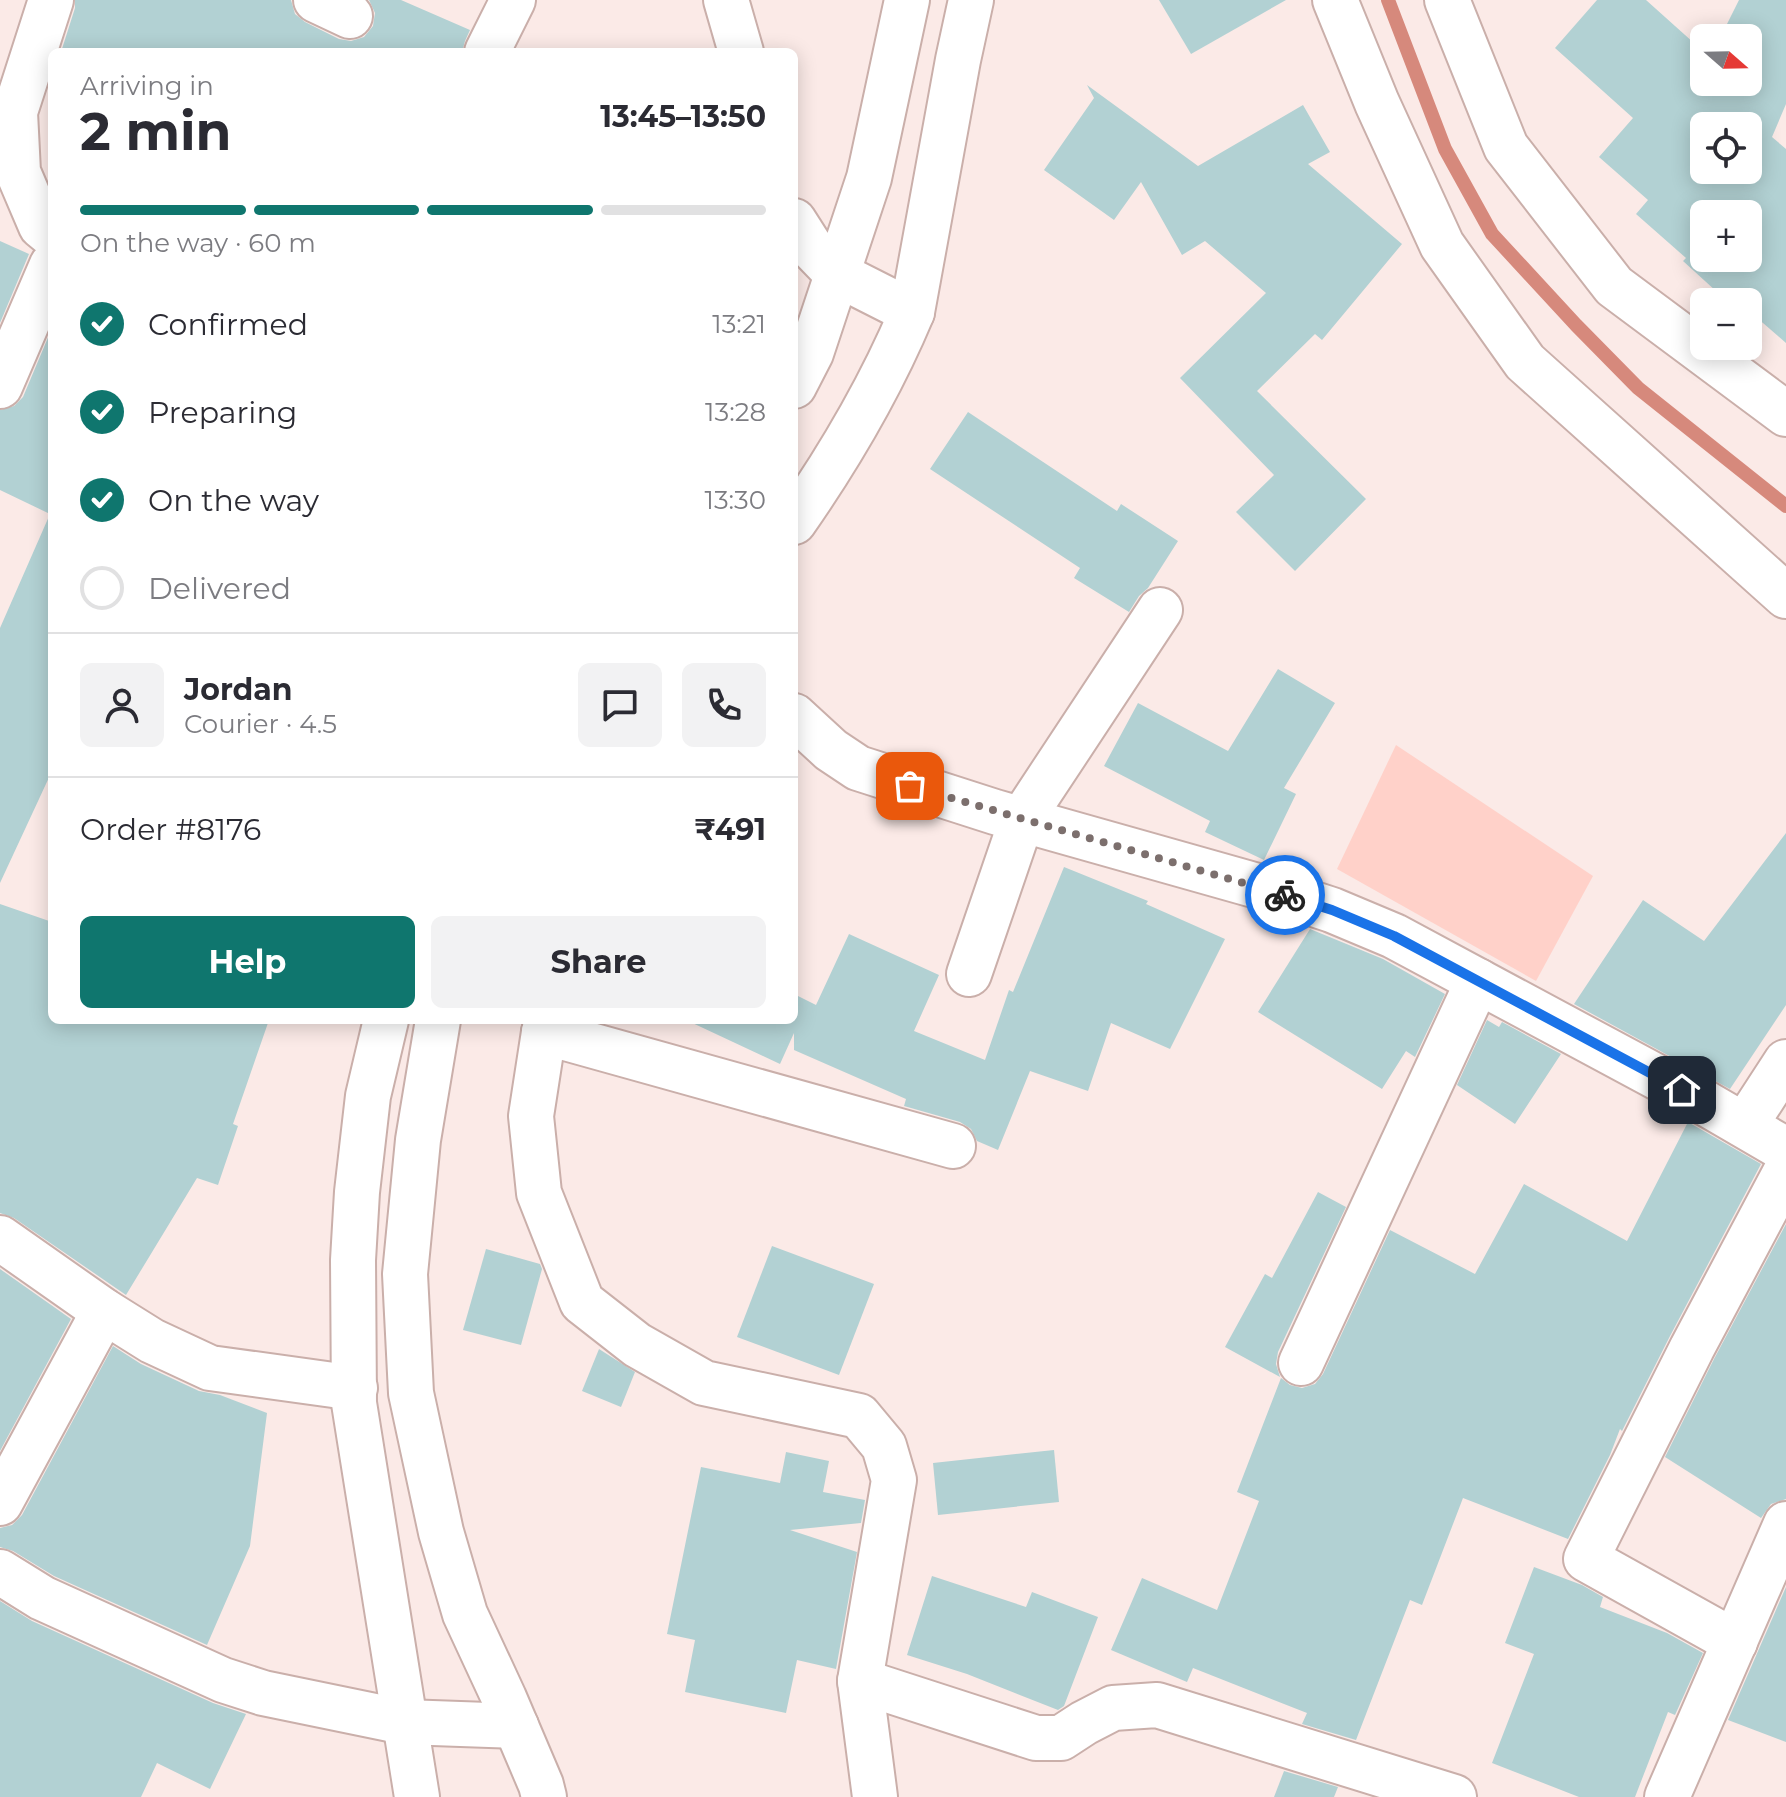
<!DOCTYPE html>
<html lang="en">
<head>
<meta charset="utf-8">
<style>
  body { margin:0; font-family:Montserrat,sans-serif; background:#f2f2f3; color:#2b2b33; height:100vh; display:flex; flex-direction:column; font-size:30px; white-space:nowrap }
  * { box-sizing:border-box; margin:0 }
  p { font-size:26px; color:#7c7c81 }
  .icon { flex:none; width:44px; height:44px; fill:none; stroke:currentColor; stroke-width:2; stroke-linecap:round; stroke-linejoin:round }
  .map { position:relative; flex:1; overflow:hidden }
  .drawer { position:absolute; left:48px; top:48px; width:750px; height:976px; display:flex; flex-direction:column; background:#fff; border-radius:12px; box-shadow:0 4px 20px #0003 }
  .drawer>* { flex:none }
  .needle { width:52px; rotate:110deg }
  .fabs { position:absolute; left:1690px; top:24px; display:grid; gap:16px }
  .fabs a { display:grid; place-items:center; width:72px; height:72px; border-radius:12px; background:#fff; box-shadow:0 4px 20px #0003; font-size:40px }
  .pin { position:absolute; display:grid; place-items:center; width:68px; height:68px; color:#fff; margin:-34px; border-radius:16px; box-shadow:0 4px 12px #0006 }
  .courier { position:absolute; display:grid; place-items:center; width:80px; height:80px; margin:-40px; border:6px solid #1a73e8; border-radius:50%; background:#fff; color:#222; box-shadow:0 2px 10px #0007 }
  .summary em { font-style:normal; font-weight:700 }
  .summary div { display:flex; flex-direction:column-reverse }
  .summary { display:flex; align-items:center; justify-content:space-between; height:136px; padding:0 32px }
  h1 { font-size:52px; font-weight:700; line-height:60px }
  .bar { display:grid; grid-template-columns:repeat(4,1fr); gap:12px 8px; align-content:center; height:96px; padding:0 32px }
  .bar i { height:10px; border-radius:6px; background:#e1e1e2 }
  .bar .current { background:#0f766e }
  .bar p { grid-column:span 4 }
  .line { display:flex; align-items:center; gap:20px; padding:0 32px; border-top:2px solid #e1e1e2 }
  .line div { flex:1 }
  .round { display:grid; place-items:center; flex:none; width:84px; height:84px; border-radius:12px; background:#f2f2f3 }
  ol { padding:0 32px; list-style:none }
  li { display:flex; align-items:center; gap:24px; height:88px }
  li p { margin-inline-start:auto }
  li .icon { padding:8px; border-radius:50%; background:#0f766e; color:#fff; stroke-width:4 }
  li:last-child { color:#7c7c81 }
  li i { width:44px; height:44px; border:4px solid #e1e1e2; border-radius:50% }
  .cta { display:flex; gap:16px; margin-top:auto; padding:16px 32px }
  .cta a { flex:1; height:92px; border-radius:12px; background:#0f766e; color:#fff; font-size:32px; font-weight:700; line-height:92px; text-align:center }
  .cta a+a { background:#f2f2f3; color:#2b2b33 }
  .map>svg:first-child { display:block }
  .green { fill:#ffd1c9 }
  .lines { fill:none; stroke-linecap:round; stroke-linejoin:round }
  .stream { stroke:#d6897c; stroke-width:14 }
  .building { fill:#b2d1d3; fill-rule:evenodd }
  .minor-casing { stroke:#caafaa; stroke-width:48 }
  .secondary-casing { stroke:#caafaa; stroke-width:48 }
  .minor { stroke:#fff; stroke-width:44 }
  .secondary { stroke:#fff; stroke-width:44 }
  .done { stroke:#7c6f6d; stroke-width:8; stroke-dasharray:0 14.4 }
  .route { stroke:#1a73e8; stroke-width:10 }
</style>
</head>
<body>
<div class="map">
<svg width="1786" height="1797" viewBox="0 0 1786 1797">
  <rect width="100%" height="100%" fill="#fbeae7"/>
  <polygon class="green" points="1396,745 1593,876 1536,981 1337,869"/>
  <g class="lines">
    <polyline class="stream" points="1388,0 1445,149 1492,234 1576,325 1638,388 1786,506"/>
  </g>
  <g class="building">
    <polygon points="75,0 291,0 295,14 305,22 339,39 351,41 364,37 373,26 375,13 369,0 401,0 470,30 465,41 462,52 61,52 75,8"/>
    <polygon points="1159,0 1286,0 1191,54"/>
    <path d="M1597,0h49l58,52v30h44v-44h-28l19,-38h47v104l-14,33 14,12v194l-38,-33v-8h-9l-6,-6 -5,6 -45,-41 3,-3 -50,-44 12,-14 -49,-43 34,-39 -78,-70zM1704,126h44v44h-44zM1704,214h44v44h-44z"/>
    <polygon points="1087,85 1198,166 1303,105 1330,152 1308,164 1402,244 1322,340 1315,334 1257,391 1366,499 1295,571 1236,512 1274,475 1180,378 1266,293 1205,241 1182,255 1141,182 1114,220 1044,170 1094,98"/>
    <polygon points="0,241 29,254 0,323"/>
    <polygon points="52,328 52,771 0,883 0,628 50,514 0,490 0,410 14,406 23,397"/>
    <polygon points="968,412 1117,511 1121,504 1178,541 1148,588 1139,596 1129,612 1074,578 1080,568 930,469"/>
    <polygon points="1278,669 1335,703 1284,788 1296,794 1264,860 1205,832 1210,821 1104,766 1138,703 1228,751"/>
    <polygon points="1786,833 1786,1005 1730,1089 1574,1004 1643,900 1704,941"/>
    <polygon points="1064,867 1148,901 1146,904 1225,939 1170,1049 1111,1023 1088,1091 1030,1071 998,1150 977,1141 971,1129 960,1122 904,1106 906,1099 794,1050 794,1033 780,1064 686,1020 794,1020 794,994 816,1005 849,934 939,975 914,1031 985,1060 1009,990 1013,992"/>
    <polygon points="0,904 52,922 52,1020 269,1020 233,1124 238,1126 218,1185 197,1178 126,1295 14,1218 0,1213"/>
    <polygon points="1310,929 1383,959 1445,994 1415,1057 1406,1051 1382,1089 1258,1012"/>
    <polygon points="1487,1020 1499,1027 1502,1022 1561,1054 1515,1124 1457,1085"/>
    <polygon points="1688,1122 1761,1164 1670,1336 1622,1431 1620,1429 1610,1455 1568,1539 1463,1498 1422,1605 1410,1600 1356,1740 1302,1724 1307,1713 1193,1668 1187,1682 1111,1650 1142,1578 1217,1610 1259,1501 1237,1492 1281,1378 1290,1385 1302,1388 1315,1384 1323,1374 1390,1230 1475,1274 1524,1184 1627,1241"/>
    <polygon points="1318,1192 1346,1207 1278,1352 1276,1364 1280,1377 1225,1347 1265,1274 1272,1278"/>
    <polygon points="1786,1224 1786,1499 1771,1504 1761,1518 1665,1457 1714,1359"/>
    <polygon points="772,1246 874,1284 839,1375 737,1337"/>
    <polygon points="486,1249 540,1264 542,1269 521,1345 463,1330"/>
    <polygon points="0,1269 71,1319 0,1451"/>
    <polygon points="113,1346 141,1364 199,1391 220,1395 267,1413 250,1546 207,1645 54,1576 13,1551 0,1547 0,1528 12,1525 22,1515"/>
    <polygon points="599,1349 635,1372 621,1407 582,1391"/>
    <polygon points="1054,1450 1059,1502 938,1515 933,1463"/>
    <polygon points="786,1452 829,1461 823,1492 865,1500 861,1523 790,1530 857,1552 836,1669 797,1660 786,1713 685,1692 695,1640 667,1634 701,1467 780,1483"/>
    <polygon points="1534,1567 1582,1585 1603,1597 1600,1607 1667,1633 1703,1653 1675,1715 1668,1712 1635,1797 1579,1797 1492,1763 1534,1654 1505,1643"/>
    <polygon points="932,1576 1026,1607 1032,1592 1098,1617 1064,1706 1058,1710 967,1674 907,1655"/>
    <polygon points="1786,1587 1786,1742 1728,1720"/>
    <polygon points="0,1601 32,1621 213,1703 246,1714 210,1789 157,1763 141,1797 0,1797"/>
    <polygon points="1284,1771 1338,1787 1334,1797 1274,1797"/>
  </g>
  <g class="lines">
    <defs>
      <g id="minor">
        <polyline points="51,0 15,112 18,172 41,226 52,235"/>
        <polyline points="316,0 350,16"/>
        <polyline points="726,0 741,52"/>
        <polyline points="1335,0 1377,103 1442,245 1525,362 1786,596"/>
        <polyline points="1447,0 1506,147 1614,286 1786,414"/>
        <polyline points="487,52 513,0"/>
        <polyline points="794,221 810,246 837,274 912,312"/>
        <polyline points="0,386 52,265"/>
        <polyline points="794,716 831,750 858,768 995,812 1268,889 1332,910 1394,936 1707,1104 1786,1150"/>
        <polyline points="969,974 1022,819 1160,610"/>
        <polyline points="551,1020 544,1032 531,1116 539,1193 582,1302 637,1345 704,1383 859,1416 884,1446 894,1480 860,1681 875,1797"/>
        <polyline points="544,1032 953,1146"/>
        <polyline points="1745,1125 1786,1062"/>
        <polyline points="0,1238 104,1311 152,1341 210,1368 355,1388"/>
        <polyline points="1301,1363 1478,981"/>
        <polyline points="0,1503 104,1311"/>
        <polyline points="0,1572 42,1598 223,1680 263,1693 404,1722 516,1726"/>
        <polyline points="1735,1642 1586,1559 1692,1348 1786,1171"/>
        <polyline points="860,1681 1036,1738 1061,1738 1084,1723 1113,1708 1157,1705 1454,1797"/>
        <polyline points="1667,1797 1786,1524"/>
      </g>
      <g id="secondary">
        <polyline points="794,386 811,353 869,178 907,0"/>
        <path d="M794,522c46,-66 87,-136 118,-210l46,-252 13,-60"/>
        <polyline points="386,1020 368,1096 357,1192 353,1260 354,1403 417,1797"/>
        <polyline points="438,1020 418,1140 405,1274 411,1393 441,1532 465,1614 504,1698 541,1785 544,1797"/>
      </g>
    </defs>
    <use href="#minor" class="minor-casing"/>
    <use href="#secondary" class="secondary-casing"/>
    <use href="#minor" class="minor"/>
    <use href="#secondary" class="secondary"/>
  </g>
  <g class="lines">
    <polyline class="done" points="910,786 1285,895"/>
    <polyline class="route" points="1285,895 1332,910 1394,936 1682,1090"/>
  </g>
</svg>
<div class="fabs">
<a><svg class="needle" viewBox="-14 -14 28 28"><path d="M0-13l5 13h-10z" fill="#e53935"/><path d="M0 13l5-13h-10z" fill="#7c7c81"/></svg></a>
<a><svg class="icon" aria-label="locate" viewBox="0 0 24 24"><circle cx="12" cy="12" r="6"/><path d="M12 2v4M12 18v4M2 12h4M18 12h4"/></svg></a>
<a>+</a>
<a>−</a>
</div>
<div class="pin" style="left:910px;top:786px;background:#ea580c"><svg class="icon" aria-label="bag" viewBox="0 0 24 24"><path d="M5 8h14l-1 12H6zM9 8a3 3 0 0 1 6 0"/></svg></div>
<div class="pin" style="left:1682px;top:1090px;background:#1f2937"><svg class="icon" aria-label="home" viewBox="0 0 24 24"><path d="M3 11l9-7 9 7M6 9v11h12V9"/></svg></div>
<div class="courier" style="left:1285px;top:895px"><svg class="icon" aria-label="bike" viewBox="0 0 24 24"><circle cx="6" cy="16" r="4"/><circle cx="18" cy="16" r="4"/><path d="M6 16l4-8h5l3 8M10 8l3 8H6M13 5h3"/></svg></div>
<section class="drawer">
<div class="summary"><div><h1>2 min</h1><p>Arriving in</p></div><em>13:45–13:50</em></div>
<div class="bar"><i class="current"></i><i class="current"></i><i class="current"></i><i></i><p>On the way · 60 m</p></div>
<ol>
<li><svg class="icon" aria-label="check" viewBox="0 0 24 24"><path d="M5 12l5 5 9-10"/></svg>Confirmed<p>13:21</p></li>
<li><svg class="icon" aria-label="check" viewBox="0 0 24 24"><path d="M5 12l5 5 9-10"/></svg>Preparing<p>13:28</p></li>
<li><svg class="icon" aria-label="check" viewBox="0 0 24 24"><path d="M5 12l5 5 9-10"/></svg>On the way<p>13:30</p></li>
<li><i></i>Delivered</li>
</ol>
<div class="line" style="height:144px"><a class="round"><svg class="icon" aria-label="person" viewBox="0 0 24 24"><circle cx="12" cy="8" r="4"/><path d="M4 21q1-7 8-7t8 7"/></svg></a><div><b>Jordan</b><p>Courier · 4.5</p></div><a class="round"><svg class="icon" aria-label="chat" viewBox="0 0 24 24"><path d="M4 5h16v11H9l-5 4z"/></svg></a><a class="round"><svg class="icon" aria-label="phone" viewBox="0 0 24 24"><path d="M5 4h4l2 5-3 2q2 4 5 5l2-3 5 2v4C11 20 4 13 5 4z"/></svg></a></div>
<div class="line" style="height:104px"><div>Order #8176</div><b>₹491</b></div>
<div class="cta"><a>Help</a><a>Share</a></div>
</section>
</div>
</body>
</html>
